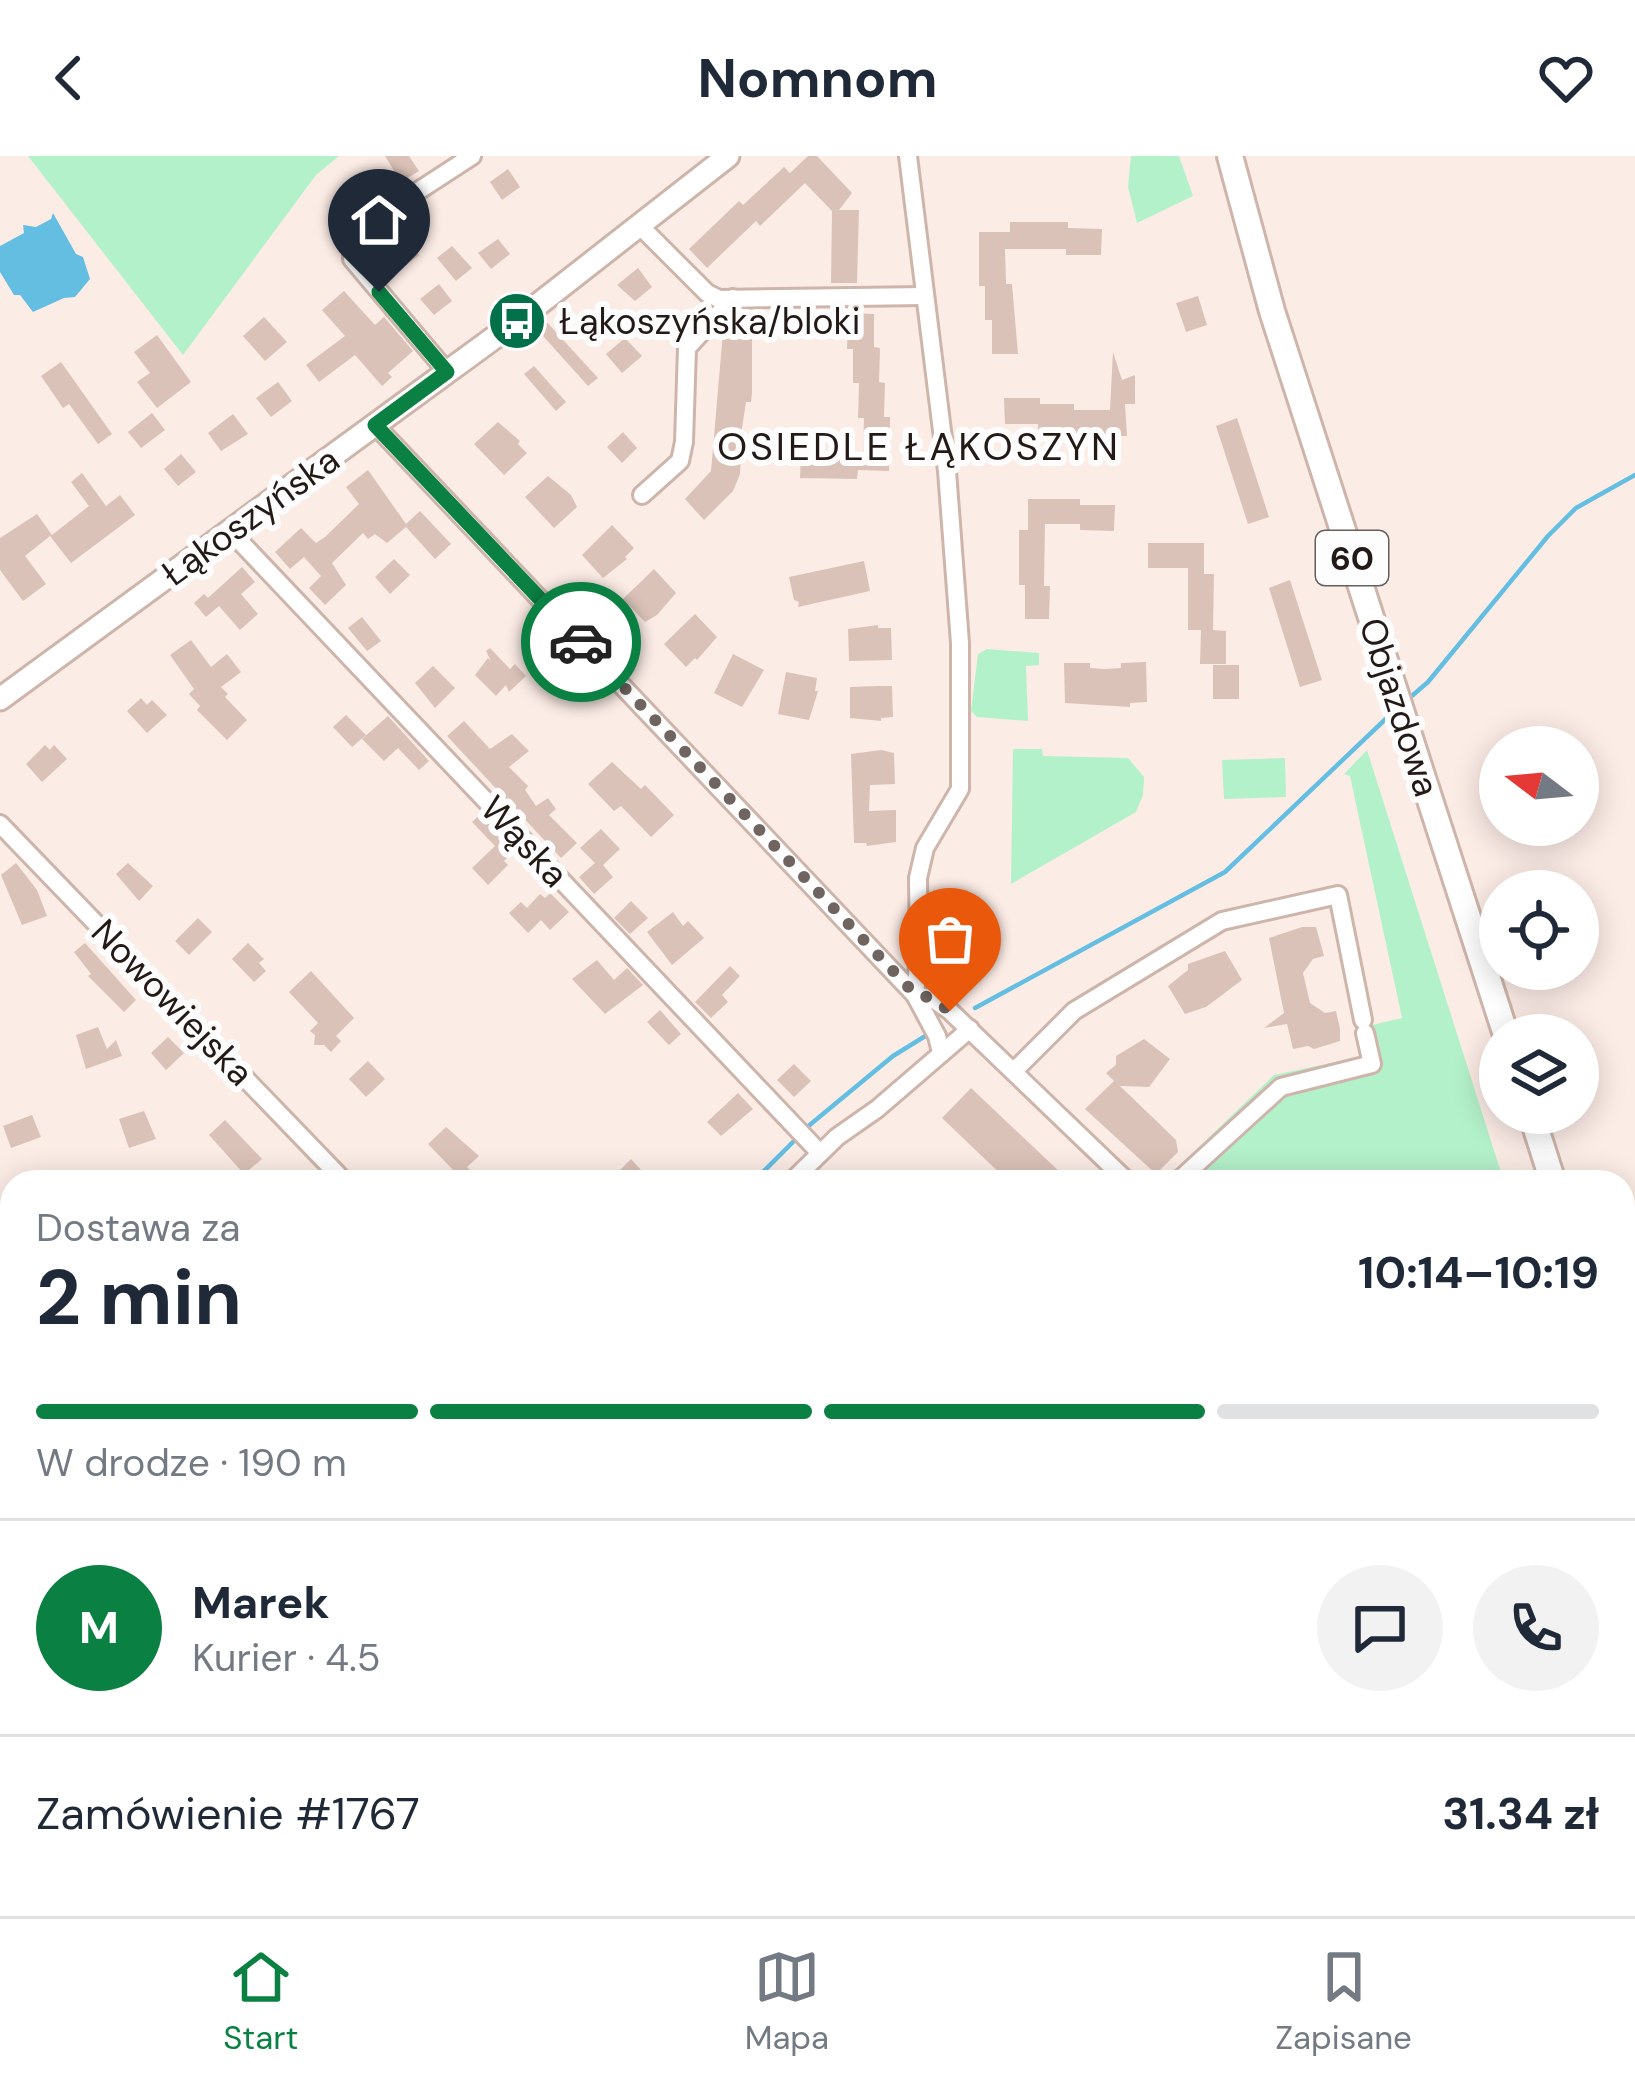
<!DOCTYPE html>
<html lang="pl">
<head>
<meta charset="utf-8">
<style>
  body { margin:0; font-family:"DM Sans",sans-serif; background:#f2f2f3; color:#1f2937; height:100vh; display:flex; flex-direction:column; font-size:45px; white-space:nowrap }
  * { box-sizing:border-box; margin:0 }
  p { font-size:39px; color:#747a83 }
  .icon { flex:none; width:66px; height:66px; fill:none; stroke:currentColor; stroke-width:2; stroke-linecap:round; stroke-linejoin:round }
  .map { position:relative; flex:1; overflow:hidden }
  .side { position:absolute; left:0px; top:1014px; width:1635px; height:747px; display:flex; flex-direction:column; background:#fff; border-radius:36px 36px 0 0; box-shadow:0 6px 30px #0003 }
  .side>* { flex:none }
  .needle { width:78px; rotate:286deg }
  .fabs { position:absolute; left:1479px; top:570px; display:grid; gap:24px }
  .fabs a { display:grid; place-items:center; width:120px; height:120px; border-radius:50%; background:#fff; box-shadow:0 6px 30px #0003; font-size:60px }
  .pin { position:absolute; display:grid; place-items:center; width:102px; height:102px; color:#fff; margin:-123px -51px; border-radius:50% 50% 50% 0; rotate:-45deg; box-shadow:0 0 12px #0007 }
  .pin .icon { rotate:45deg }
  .courier { position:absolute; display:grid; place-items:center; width:120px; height:120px; margin:-60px; border:9px solid #0b8043; border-radius:50%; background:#fff; color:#222; box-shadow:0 3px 15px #0007 }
  .head em { font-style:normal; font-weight:700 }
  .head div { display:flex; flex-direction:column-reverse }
  .head { display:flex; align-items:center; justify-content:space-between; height:204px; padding:0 36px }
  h1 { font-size:78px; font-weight:700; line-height:90px }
  .bar { display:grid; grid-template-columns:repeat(4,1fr); gap:18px 12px; align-content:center; height:144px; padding:0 36px }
  .bar i { height:15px; border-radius:9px; background:#e0e1e3 }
  .bar .on { background:#0b8043 }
  .bar p { grid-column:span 4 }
  .line { display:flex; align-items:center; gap:30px; padding:0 36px; border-top:3px solid #e0e1e3 }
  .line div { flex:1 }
  .round { display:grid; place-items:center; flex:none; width:126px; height:126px; border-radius:63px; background:#f2f2f3 }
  header { display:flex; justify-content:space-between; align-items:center; height:156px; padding:0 36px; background:#fff; font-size:54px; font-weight:700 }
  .menu { display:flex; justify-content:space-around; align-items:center; height:168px; border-top:3px solid #e0e1e3; background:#fff; font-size:33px; color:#747a83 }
  .menu a { display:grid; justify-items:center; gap:6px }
  .menu .on { color:#0b8043 }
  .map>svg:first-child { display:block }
  .green { fill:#b3f1ca }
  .water { fill:#64bee2 }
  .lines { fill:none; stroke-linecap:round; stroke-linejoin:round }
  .stream { stroke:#64bee2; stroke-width:4.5 }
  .building { fill:#dbc2b8 }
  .street-casing { stroke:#ceb5ab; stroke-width:22 }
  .secondary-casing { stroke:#ceb5ab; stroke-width:27 }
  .primary-casing { stroke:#ceb5ab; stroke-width:30 }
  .street { stroke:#fff; stroke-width:16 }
  .secondary { stroke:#fff; stroke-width:21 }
  .primary { stroke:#fff; stroke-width:24 }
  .done { stroke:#6f645f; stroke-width:12; stroke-dasharray:0 21.6 }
  .route { stroke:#0b8043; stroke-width:15 }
  .labels { text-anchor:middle; stroke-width:12; stroke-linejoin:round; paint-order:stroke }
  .shield { fill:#fdfdfd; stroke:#645e5c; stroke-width:3 }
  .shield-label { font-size:33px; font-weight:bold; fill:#231a17 }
  .poi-label { font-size:36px; fill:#231a17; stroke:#fdfdfd; text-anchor:start }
  .street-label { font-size:36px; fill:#231a17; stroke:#fdfdfd }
  .neighbourhood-label { font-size:39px; letter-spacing:3px; fill:#231a17; stroke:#fdfdfd }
</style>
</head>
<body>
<header><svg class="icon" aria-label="back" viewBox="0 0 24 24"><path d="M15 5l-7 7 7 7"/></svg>Nomnom<svg class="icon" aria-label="heart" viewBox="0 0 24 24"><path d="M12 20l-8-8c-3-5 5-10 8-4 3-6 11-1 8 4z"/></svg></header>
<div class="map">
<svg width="1635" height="1760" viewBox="0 0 1635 1760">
  <rect width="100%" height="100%" fill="#fcece6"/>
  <g class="green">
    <polygon points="28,0 339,0 316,19 183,199"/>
    <polygon points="1131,0 1179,0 1193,40 1137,67 1128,31"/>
    <polygon points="987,493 1039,497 1039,509 1026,510 1028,565 977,561 971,555 978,498"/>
    <polygon points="1013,593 1042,593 1043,600 1128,602 1144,621 1143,639 1136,656 1011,728"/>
    <polygon points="1367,594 1504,1026 1162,1026 1274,919 1359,901 1363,889 1359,872 1402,862 1350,620 1344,618"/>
    <polygon points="1285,602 1286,641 1224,643 1222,604"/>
    <polygon points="0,1613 12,1646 12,1749 50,1749 54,1760 0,1760"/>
  </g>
  <polygon class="water" points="53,57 76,98 83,101 90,123 75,141 64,142 33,156 20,139 14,139 0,116 0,90 24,77 23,69 36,71 51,63"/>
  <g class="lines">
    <g class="stream">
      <polyline points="1406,545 1428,526 1548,380 1576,352 1635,319"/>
      <polyline points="975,852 1225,716 1393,556"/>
      <polyline points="806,972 893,900 927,879"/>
      <polyline points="753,1026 796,983"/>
      <polyline points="523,1749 526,1760"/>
    </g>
  </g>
  <g class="building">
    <polygon points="385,0 409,0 419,15 401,26"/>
    <polygon points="808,0 817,0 852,37 839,54 859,54 857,127 831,127 832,55 805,27 760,70 756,65 707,112 689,93 739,45 743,49 784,11 790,17"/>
    <polygon points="508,13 520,31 502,44 490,26"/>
    <polygon points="362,24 375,43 353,58 340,39"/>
    <polygon points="1010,66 1068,66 1068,72 1102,73 1101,99 1066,99 1066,93 1005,93 1006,128 1012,128 1018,198 992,198 992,164 985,164 985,130 979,130 979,76 1010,76"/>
    <polygon points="403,80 419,99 400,114 385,94"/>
    <polygon points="498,83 510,98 491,113 478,97"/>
    <polygon points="452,90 472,112 456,125 437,102"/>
    <polygon points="638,112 652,131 635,145 617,129"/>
    <polygon points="439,128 452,145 434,159 420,143"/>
    <polygon points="344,135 375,169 384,161 413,195 388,217 392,221 382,230 355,199 319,226 306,209 345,180 322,154"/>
    <polygon points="1198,140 1207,169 1186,176 1176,147"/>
    <polygon points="848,157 874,158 874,191 880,192 879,226 885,227 884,261 890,261 889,315 858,314 857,323 800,322 801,296 863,297 864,262 858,262 859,227 853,227 853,193 847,193"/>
    <polygon points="264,161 287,186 265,205 243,180"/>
    <polygon points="544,163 598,222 588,230 535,171"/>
    <polygon points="723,176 752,177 752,237 751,246 746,246 742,272 740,318 733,335 704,364 685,343 711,315"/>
    <polygon points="157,179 191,226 157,252 137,226 150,217 134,196"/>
    <polygon points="625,182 642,200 622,217 606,198"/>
    <polygon points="1113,196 1122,224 1135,219 1135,248 1125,248 1127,280 1072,280 1072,274 1038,274 1038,268 1005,268 1004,242 1040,242 1040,248 1074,248 1074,254 1110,254"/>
    <polygon points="61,206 112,278 98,288 69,248 63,252 41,220"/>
    <polygon points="534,210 566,246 556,255 524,218"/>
    <polygon points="278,226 292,245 271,261 256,242"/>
    <polygon points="152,257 165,274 141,292 128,276"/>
    <polygon points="233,258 248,278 221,295 208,277"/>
    <polygon points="1237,262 1269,361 1248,368 1216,270"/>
    <polygon points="498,266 520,285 518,288 527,297 504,319 474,288"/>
    <polygon points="623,276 637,292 622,307 607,291"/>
    <polygon points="181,298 196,316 178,330 164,313"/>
    <polygon points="368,314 406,368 420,355 451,388 435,403 406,371 387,387 375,378 368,383 363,377 332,407 346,429 325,449 309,432 321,420 304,401 290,413 275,396 301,372 316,387 325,381 359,348 346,331"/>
    <polygon points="82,317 106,350 120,339 135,359 71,407 50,380 25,400 46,428 23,445 0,414 0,382 37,358 52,379 89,350 71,326"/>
    <polygon points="548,320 571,339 577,351 554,372 525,341"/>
    <polygon points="1028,343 1080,343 1080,349 1115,349 1114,375 1080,374 1080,368 1045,368 1044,430 1050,430 1049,463 1025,463 1025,429 1019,429 1019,374 1028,374"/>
    <polygon points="612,369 634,392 625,401 627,403 603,422 582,399"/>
    <polygon points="1148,387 1204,387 1204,418 1214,418 1213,474 1226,475 1226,508 1200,508 1201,474 1188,474 1188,412 1148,412"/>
    <polygon points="394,403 410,419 390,438 375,421"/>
    <polygon points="864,405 870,435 798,451 799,446 794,444 789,421"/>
    <polygon points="242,411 255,426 241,438 258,458 240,474 219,450 206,461 194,447 204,438 208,442"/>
    <polygon points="654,413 676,437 657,459 645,466 623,443"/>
    <polygon points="1290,424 1322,524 1300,531 1269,432"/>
    <polygon points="695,458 717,481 697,504 695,502 686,511 664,488"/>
    <polygon points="362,461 381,485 367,495 348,472"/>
    <polygon points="878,469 878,472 891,472 892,504 849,505 848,473"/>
    <polygon points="191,484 211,511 227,498 241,516 221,531 228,538 225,541 247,564 227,584 197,554 200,550 189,538 194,533 170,499"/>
    <polygon points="490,492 510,513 515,508 526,520 509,536 506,529 496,540 475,519 488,502 491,505 486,495"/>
    <polygon points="733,498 764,514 742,551 714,537"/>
    <polygon points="1146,506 1147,546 1130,547 1130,551 1065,547 1064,507 1090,507 1090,512 1105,513 1121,512 1121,507"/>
    <rect x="1213" y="509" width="26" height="34"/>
    <polygon points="433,510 455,532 435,552 415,527"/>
    <polygon points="786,516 817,522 815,535 818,535 809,564 778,558"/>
    <polygon points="878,530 892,530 893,561 881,562 881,565 850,562 850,531"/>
    <polygon points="141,542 147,549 152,544 167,559 147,577 127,555"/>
    <polygon points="346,559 366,579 352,591 333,571"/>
    <polygon points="388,560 429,605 419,614 398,592 384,605 362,583"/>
    <polygon points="464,565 490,593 512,578 529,595 509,611 528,630 525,634 536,650 548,642 556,653 549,659 577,687 561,702 447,580"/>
    <polygon points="45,589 50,594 54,589 67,603 42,626 26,608"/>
    <polygon points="881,594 894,597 895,628 870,629 869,655 896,654 896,686 867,690 866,687 854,687 851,598"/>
    <polygon points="612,606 641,633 645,629 674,659 651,681 621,650 614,655 588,628"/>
    <polygon points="481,658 515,694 504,705 508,709 488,729 472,712 495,690 472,666"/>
    <polygon points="601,673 620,693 603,709 613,721 594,738 579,721 595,707 580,692"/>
    <polygon points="16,707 37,734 47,760 22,769 1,719"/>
    <polygon points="128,707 153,730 139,745 116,718"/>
    <polygon points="550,737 569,756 550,774 541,764 528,777 509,757 521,746 527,752 540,738 545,742"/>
    <polygon points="631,745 648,762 630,778 614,762"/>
    <polygon points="673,756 683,770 688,765 704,782 672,809 647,776"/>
    <polygon points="198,762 212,776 189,799 175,785"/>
    <polygon points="1302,771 1316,771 1324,800 1313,803 1303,817 1310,847 1325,857 1336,855 1340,873 1340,885 1314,893 1308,890 1293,893 1287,868 1264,872 1284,857 1269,782"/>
    <polygon points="85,787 136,844 124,856 88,820 91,818 74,796"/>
    <polygon points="248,787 264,803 259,807 266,815 254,826 232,803"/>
    <polygon points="1225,795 1242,824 1206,851 1185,858 1168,830 1188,814 1188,808"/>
    <polygon points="597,804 614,824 627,812 643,829 605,858 572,823"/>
    <polygon points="730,810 740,820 722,839 728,846 711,862 695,846"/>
    <polygon points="311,815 354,862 336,880 341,885 331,896 324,889 314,889 315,879 310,875 318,867 289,836"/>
    <polygon points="660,854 681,878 669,889 647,866"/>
    <polygon points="98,871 107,893 116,884 122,900 86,913 76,879"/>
    <polygon points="168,881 184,897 166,914 151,897"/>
    <polygon points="1144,883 1170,903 1149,931 1120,930 1176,984 1178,996 1156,1018 1085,953 1114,925 1106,917 1116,909 1116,900"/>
    <polygon points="368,905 385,923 366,941 349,923"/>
    <polygon points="794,908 811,925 794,941 777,924"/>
    <polygon points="971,932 1061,1017 1052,1026 1009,1026 942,962"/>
    <polygon points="738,937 753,953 721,980 707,966"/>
    <polygon points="144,955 156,983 129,992 119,963"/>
    <polygon points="32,959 41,981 11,992 3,970"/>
    <polygon points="225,964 262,1003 244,1018 209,979"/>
    <polygon points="446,971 479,1000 467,1011 474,1018 466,1026 442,1026 454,1015 428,988"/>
    <polygon points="631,1003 652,1026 608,1026"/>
  </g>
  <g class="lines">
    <defs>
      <g id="street">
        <polyline points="908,0 947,315 960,487 960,633 925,692 918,722 919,799 915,839 937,880 941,896"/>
        <polyline points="641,71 707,137 719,143 925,140"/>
        <polyline points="447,216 352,103 352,78 472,0"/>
        <polyline points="375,269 915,839 931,842 950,855 1128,1026"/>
        <polyline points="642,339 680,305 684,286 687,192 733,142"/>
        <polyline points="230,375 819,996"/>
        <polyline points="0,668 345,1026"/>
        <polyline points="1015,914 1074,855 1222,765 1338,739 1363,864"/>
        <polyline points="791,1026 837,981 877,953 970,873"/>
        <polyline points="1177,1026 1281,931 1372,908 1365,877"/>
        <polyline points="0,1155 12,1188"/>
        <polyline points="0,1413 12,1446"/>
        <polyline points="122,1749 126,1760"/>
        <polyline points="216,1749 220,1760"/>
        <polyline points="1072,1749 1083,1760"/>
        <polyline points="1620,1760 1635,1734"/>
      </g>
      <g id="secondary">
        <polyline points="0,543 517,165 728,0"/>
        <polyline points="1603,1749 1620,1760"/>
      </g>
      <g id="primary">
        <polyline points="1230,0 1272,155 1506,879"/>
        <polyline points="1531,957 1553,1026"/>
        <polyline points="1596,1760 1599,1749"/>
      </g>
    </defs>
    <use href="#street" class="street-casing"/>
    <use href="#secondary" class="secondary-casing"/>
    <use href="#primary" class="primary-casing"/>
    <use href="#street" class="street"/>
    <use href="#secondary" class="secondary"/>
    <use href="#primary" class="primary"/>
  </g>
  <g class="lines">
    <polyline class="done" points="581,486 915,838 931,842 950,855"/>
    <polyline class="route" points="379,136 447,216 375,269 581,486"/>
  </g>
  <defs>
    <symbol id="bus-disc" viewBox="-11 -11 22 22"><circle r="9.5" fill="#027049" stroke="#fdfdfd"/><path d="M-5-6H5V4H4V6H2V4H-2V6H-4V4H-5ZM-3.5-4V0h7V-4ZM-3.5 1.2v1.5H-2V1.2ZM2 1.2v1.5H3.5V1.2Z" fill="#fff"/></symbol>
  </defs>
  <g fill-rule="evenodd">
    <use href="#bus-disc" x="484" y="132" width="66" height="66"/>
  </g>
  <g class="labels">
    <rect class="shield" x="1316" y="375" width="72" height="54" rx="9"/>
    <g class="shield-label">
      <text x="1352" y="414">60</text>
    </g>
    <g class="poi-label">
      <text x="559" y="178">Łąkoszyńska/bloki</text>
    </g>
    <g class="street-label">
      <text transform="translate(250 360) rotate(-36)" y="13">Łąkoszyńska</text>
      <text transform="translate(1400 551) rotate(72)" y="13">Objazdowa</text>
      <text transform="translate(525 685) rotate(47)" y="13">Wąska</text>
      <text transform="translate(173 846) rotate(46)" y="13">Nowowiejska</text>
    </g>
    <g class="neighbourhood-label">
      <text x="919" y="304">OSIEDLE ŁĄKOSZYN</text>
    </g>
  </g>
</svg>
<div class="fabs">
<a><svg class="needle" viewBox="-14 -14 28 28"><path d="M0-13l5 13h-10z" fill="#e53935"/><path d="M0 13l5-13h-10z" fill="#747a83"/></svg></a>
<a><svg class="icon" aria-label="locate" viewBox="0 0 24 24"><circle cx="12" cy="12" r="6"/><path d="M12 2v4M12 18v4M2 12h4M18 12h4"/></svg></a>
<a><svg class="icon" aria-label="layers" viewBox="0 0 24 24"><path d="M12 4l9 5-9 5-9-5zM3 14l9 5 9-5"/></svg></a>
</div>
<div class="pin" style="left:950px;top:855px;background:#ea580c"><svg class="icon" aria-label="bag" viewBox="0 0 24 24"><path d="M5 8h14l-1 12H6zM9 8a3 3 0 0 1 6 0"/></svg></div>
<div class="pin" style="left:379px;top:136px;background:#1f2937"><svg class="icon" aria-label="home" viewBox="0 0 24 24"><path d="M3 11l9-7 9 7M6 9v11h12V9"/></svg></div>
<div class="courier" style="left:581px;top:486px"><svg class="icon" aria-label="car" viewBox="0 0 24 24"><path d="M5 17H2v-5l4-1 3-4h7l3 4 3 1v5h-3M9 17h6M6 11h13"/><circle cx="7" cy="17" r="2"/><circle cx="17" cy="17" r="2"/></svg></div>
<section class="side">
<div class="head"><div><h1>2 min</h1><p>Dostawa za</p></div><em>10:14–10:19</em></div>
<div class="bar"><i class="on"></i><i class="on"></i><i class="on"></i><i></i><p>W drodze · 190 m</p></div>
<div class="line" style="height:216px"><b class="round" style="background:#0b8043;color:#fff">M</b><div><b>Marek</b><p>Kurier · 4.5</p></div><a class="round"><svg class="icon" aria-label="chat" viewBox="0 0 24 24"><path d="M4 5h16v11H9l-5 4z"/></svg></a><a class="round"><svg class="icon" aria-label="phone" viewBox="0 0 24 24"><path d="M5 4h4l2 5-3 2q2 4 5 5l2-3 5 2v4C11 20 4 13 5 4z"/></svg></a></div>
<div class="line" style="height:156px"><div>Zamówienie #1767</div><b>31.34 zł</b></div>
</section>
</div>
<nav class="menu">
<a class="on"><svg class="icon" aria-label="home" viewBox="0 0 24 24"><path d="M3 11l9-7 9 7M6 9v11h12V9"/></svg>Start</a>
<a><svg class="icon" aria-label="map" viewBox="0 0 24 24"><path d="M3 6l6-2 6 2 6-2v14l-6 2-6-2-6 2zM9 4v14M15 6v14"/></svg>Mapa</a>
<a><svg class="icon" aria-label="saved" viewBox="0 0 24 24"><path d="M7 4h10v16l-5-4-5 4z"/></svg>Zapisane</a>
</nav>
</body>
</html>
